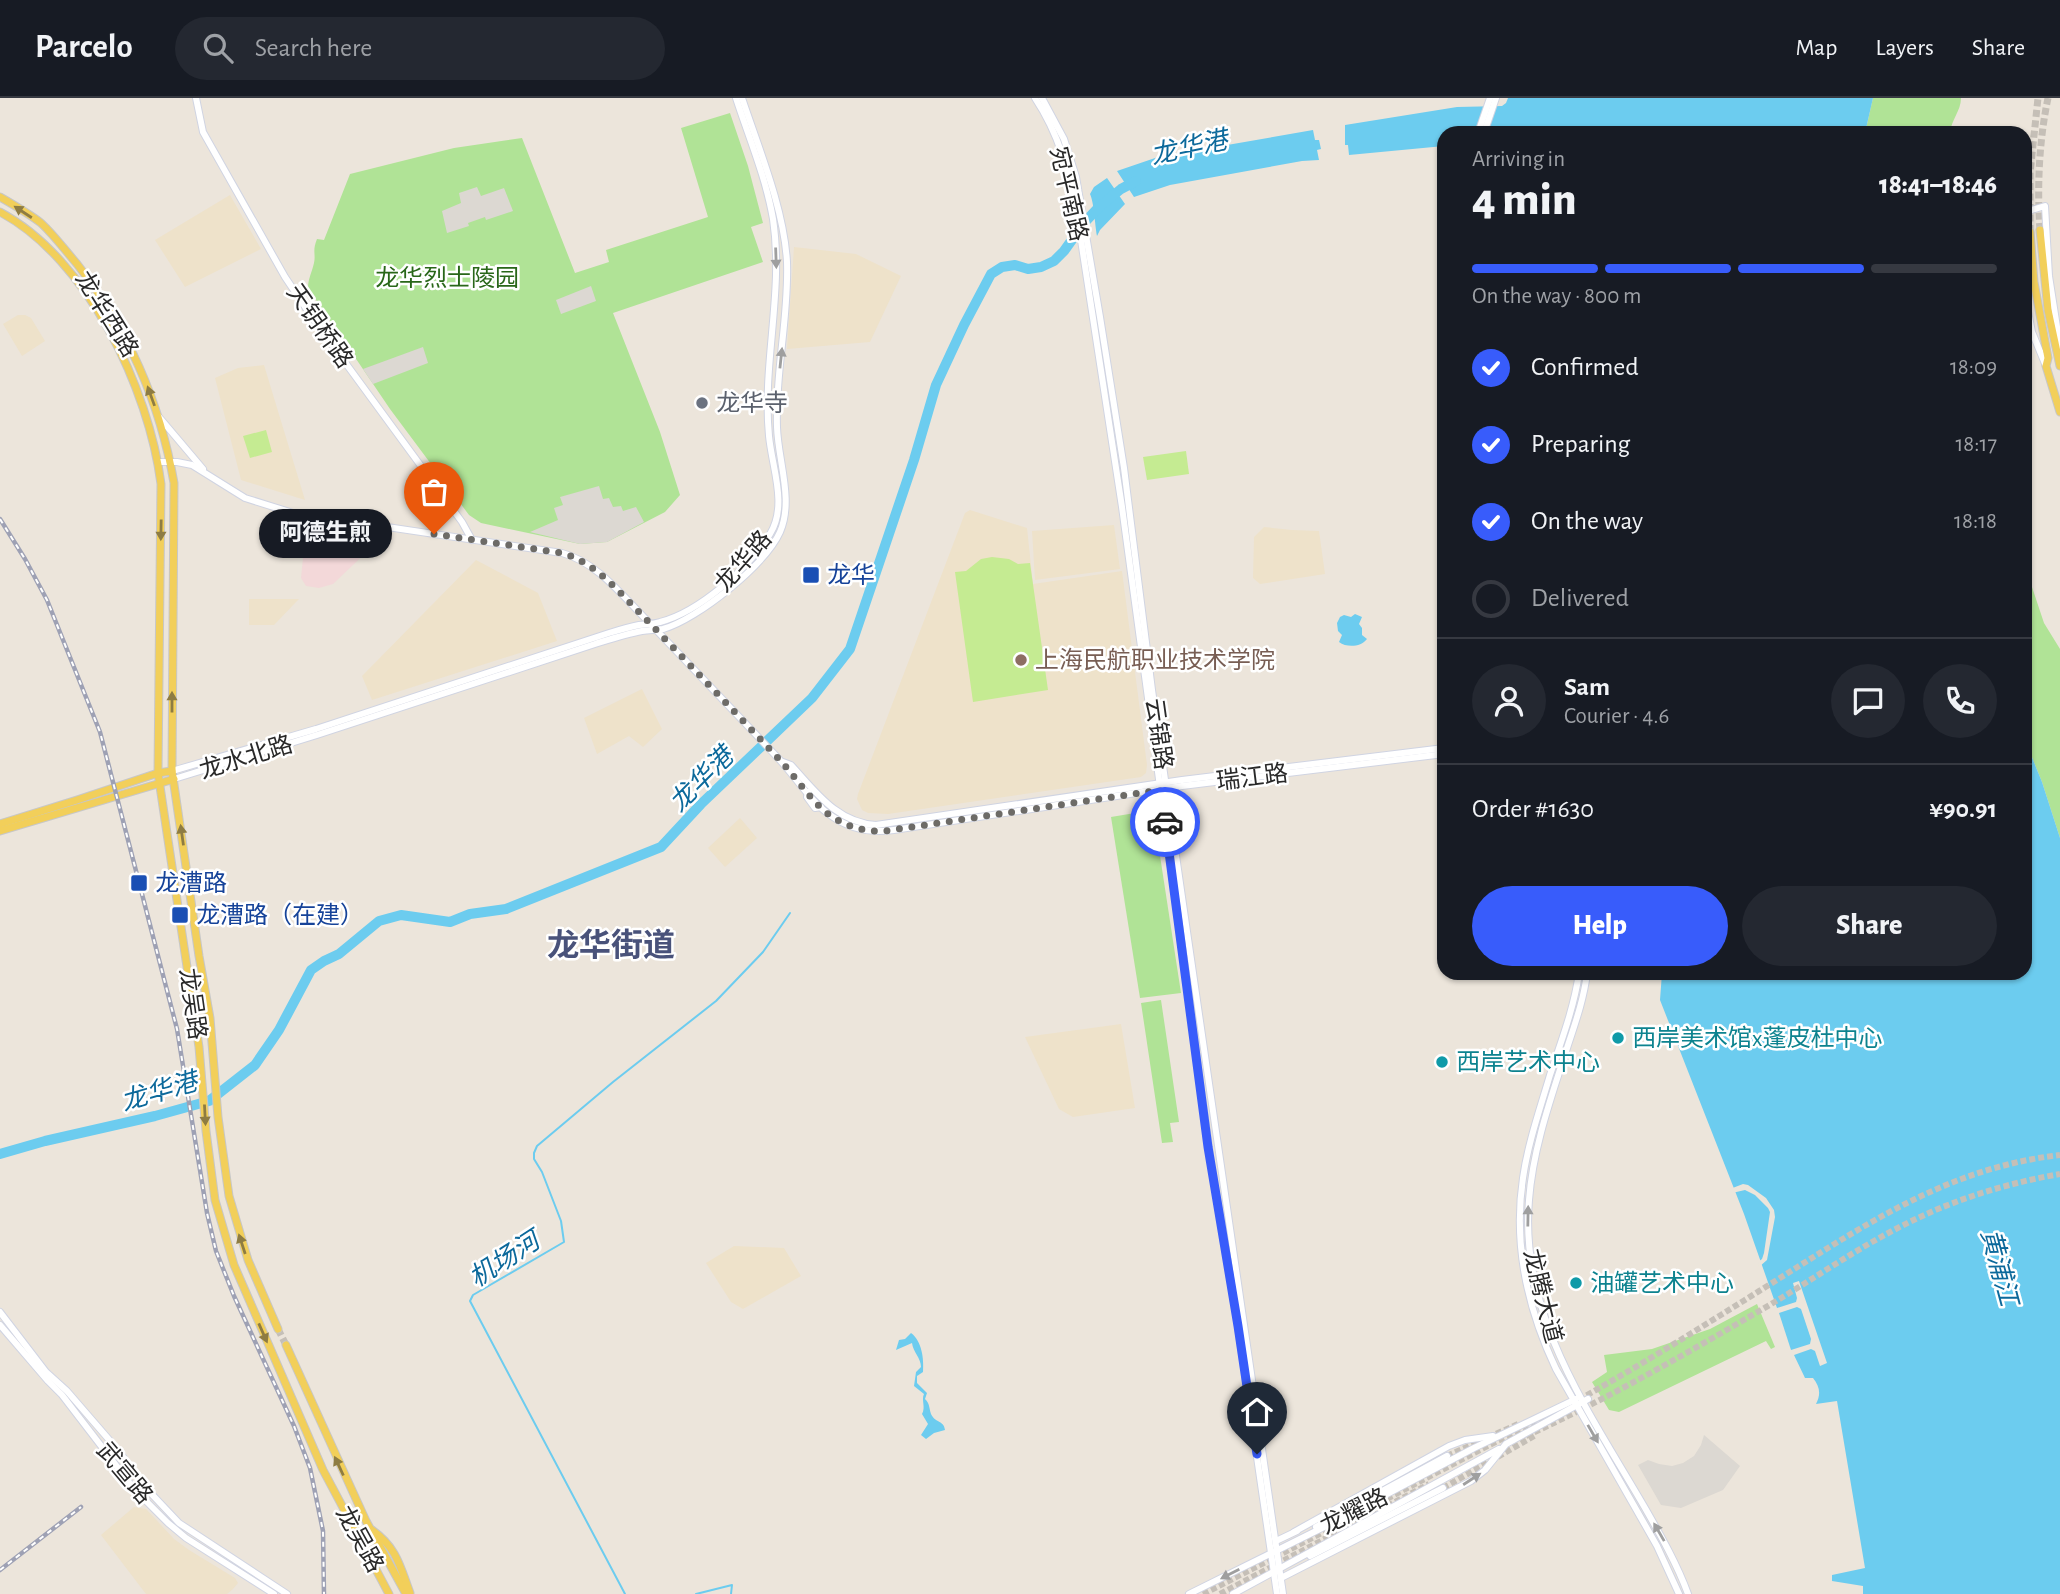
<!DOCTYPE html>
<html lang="en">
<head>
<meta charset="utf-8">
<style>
  body { margin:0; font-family:"Alegreya Sans","Noto Sans SC",sans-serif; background:#242831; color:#f1f3f6; height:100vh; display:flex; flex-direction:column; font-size:26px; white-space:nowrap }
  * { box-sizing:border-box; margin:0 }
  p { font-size:23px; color:#9ea1a6 }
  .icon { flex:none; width:38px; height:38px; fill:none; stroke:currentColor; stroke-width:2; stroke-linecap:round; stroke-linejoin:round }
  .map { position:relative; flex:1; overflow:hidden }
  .drawer { position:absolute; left:1437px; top:28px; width:595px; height:854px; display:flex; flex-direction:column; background:#171b24; border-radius:21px; box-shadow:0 2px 5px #0004 }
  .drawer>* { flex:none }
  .pin { position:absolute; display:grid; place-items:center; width:60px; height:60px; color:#fff; margin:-72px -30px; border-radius:50% 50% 50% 0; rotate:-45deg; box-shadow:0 0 7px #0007 }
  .pin .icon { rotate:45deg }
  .courier { position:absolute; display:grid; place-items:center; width:70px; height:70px; margin:-35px; border:5px solid #385cfb; border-radius:50%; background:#fff; color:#222; box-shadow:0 2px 9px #0007 }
  .bubble { position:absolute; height:49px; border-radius:24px; background:#171b24; box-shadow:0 2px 5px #0004; font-size:23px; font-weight:800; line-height:49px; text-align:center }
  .head em { font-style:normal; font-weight:800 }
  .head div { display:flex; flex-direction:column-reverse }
  .head { display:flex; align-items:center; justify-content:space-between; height:119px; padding:0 35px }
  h1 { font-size:46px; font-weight:800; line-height:52px }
  .bar { display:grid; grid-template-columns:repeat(4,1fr); gap:10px 7px; align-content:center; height:84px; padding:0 35px }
  .bar i { height:9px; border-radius:5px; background:#363941 }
  .bar .current { background:#385cfb }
  .bar p { grid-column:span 4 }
  .line { display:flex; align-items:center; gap:18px; padding:0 35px; border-top:2px solid #363941 }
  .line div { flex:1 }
  .round { display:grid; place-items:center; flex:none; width:74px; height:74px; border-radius:37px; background:#242831 }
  ol { padding:0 35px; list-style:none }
  li { display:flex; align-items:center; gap:21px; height:77px }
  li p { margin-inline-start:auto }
  li .icon { padding:7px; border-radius:50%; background:#385cfb; color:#fff; stroke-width:4 }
  li:last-child { color:#9ea1a6 }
  li i { width:38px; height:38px; border:4px solid #363941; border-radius:50% }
  .primary-button { display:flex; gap:14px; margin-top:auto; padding:14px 35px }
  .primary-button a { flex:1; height:80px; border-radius:42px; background:#385cfb; color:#fff; font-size:28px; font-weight:800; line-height:80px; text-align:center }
  .primary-button a+a { background:#242831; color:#f1f3f6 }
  header { display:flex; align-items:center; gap:42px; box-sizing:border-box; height:98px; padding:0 35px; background:#171b24; border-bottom:2px solid #363941 }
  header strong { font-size:33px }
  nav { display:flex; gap:38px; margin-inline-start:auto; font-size:24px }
  .search { width:490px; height:63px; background:#242831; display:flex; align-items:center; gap:18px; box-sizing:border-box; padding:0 24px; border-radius:38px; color:#9ea1a6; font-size:26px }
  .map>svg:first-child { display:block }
  .education { fill:#eee2ca }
  .medical { fill:#f3d8d9 }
  .green { fill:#b0e396 }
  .pitch { fill:#c5eb92 }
  .plaza { fill:#dcd8d2 }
  .water { fill:#6cccef }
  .pier { fill:#ece5db }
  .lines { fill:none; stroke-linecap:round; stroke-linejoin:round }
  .stream { stroke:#6cccef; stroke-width:2 }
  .river { stroke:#6cccef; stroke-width:10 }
  .secondary-tunnel { stroke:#c5bfb7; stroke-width:6; stroke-dasharray:6 3; stroke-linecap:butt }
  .primary-tunnel { stroke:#c5bfb7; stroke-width:7; stroke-dasharray:7 3.5; stroke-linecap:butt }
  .secondary-casing { stroke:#d0d4e2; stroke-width:8 }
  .primary-casing { stroke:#c7c7c7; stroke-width:9 }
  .secondary { stroke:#fff; stroke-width:6 }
  .primary { stroke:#f2cf5a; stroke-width:7 }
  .rail-casing { stroke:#9ea1b4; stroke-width:4.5 }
  .rail { stroke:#fff; stroke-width:2; stroke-dasharray:5; stroke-linecap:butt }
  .oneway { fill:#8e7c42 }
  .oneway2 { fill:#9f9f9f }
  .done { stroke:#6d6b67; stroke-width:7; stroke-dasharray:0 12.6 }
  .route { stroke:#385cfb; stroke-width:9 }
  .worship-dot { fill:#6b7280; stroke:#fff; stroke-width:2.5 }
  .transit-dot { fill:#1a4fb4; stroke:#fff; stroke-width:2.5 }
  .education-dot { fill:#8d6e63; stroke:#fff; stroke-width:2.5 }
  .culture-dot { fill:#0f9aa8; stroke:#fff; stroke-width:2.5 }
  .labels { text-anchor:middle; stroke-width:5; stroke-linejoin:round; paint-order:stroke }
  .street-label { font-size:24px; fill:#292929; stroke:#fff }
  .park-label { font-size:24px; fill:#296719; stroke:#fff }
  .worship-label { font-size:24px; fill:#5b616d; stroke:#fff; text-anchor:start }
  .transit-label { font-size:24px; fill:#164399; stroke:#fff; text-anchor:start }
  .education-label { font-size:24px; fill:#785e54; stroke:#fff; text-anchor:start }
  .culture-label { font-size:24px; fill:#0d838f; stroke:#fff; text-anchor:start }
  .water-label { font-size:26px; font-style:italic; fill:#0c699b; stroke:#fff }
  .district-label { font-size:32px; font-weight:bold; fill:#49527a; stroke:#fff }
</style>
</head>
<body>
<header>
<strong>Parcelo</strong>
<div class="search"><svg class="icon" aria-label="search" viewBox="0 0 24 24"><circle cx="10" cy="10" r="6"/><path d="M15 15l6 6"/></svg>Search here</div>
<nav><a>Map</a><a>Layers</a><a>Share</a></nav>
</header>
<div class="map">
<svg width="2060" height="1496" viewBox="0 0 2060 1496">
  <rect width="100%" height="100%" fill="#ece5db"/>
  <g class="education">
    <polygon points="230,97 261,151 185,189 155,142"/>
    <polygon points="794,149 856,156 901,178 870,244 787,251"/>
    <polygon points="18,217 25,217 31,220 45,243 22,258 3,226"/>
    <polygon points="264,267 305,402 241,382 215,280 238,270"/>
    <polygon points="970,412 1027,430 1033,486 1122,473 1147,667 1146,675 1141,679 888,716 868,715 862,712 857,701 858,696 965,415"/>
    <polygon points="1114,427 1120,471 1035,482 1032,433"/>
    <polygon points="1264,429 1292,432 1319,433 1325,476 1260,486 1253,480 1254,439"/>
    <polygon points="476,462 538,495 557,543 372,602 362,578"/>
    <polygon points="249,501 299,501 274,527 249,527"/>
    <polygon points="642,591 662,631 643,649 629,638 597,656 584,620"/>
    <polygon points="740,720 757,740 725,769 708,750"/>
    <polygon points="1121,926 1135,1010 1073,1019 1059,1011 1025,939"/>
    <polygon points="734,1148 784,1150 801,1178 743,1211 731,1204 706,1165"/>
    <polygon points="134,1409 146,1411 174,1441 189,1452 235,1480 238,1485 233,1491 227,1496 146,1496 101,1437"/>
  </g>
  <polygon class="medical" points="296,426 377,439 375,446 333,486 319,490 306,488 301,480 305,440 295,438"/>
  <g class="green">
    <path d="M1873,0h88c0,13 -10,22 -11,35h-85z"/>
    <path d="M730,15l18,53 15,57 -12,4 12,35 -150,51 47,119 20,63 -15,17 -58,30 -27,2 -99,-21 -12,-8 -79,-106 -82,-121c0,-9 4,-16 6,-25 2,-9 -2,-12 3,-24l7,1 26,-66 104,-26 68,-10 53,135 34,-11 -3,-12 102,-33 -27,-89z"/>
    <polygon points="2025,474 2027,474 2044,525 2060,551 2060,740 2042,684 2025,642"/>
    <polygon points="1153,712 1181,895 1140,900 1111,719"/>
    <polygon points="1161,902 1179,1024 1170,1025 1173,1044 1162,1045 1141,905"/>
    <polygon points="1757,1206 1775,1249 1771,1251 1766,1243 1619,1314 1609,1312 1592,1284 1607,1274 1604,1257 1652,1251 1710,1231"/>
  </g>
  <g class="pitch">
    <polygon points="266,332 272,354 250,360 243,338"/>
    <polygon points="1186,353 1189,376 1147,382 1143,359"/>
    <polygon points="992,459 1009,461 1018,466 1030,465 1048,592 973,604 955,474 966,473 981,461"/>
  </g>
  <g class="plaza">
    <polygon points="477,89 481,98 504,90 513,113 486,122 485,119 468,125 469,128 447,135 442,113 461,105 459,95"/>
    <polygon points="591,188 596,203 561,216 556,202"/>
    <polygon points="423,249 428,265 373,286 363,271"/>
    <polygon points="599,388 603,401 609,400 613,409 621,408 623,413 636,409 644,424 607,444 580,446 530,434 558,422 554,410 563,407 560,399"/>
    <polygon points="1704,1337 1740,1368 1723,1392 1681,1410 1661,1407 1638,1367 1648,1362 1659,1366 1672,1368 1683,1365 1694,1358 1701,1347"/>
  </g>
  <g class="water">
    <polygon points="1508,0 1873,0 1865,35 1444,35 1444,48 1349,57 1348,47 1345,47 1345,27 1457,9 1502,8 1506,5"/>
    <polygon points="1313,32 1315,42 1319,42 1321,51 1317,52 1319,62 1302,63 1170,87 1134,99 1117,73 1158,59"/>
    <path d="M1107,80l18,26 -25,26 -3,6c-2,-11 -3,-34 -7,-42l4,-7z"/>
    <path d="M1355,516l7,3 -3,7 3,4v7l5,4c-6,8 -20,9 -28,3l3,-7 -4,-4 -1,-8 3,-6 4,-2 7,2z"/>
    <path d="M2025,642l17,42 18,56v756h-197v-8l-31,-5v-6l33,-7 -28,-167 -21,3c5,-10 4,-17 -3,-26h-8l-11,-23 17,-6 4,2 5,15 7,-3 -28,-82 -6,2 4,15 -1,4 -19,6 -33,-94 -84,-214 2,-27h363z"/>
    <polygon points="1797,1209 1801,1211 1811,1241 1810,1246 1791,1252 1779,1215"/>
    <path d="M911,1235c11,8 13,26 12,39l-6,4v7l10,10 -2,6c5,5 4,9 6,15 4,9 13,6 14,16l-11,3 -8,6 -5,-4 7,-11 -6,-10c4,-7 -1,-14 2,-20l-10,-8 2,-14 5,-5c0,-9 -8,-15 -9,-24l-16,7 3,-10 6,-1z"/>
  </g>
  <polygon class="pier" points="1743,1086 1748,1087 1766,1100 1774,1112 1775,1119 1767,1162 1759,1169 1758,1164 1762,1161 1764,1155 1770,1114 1768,1110 1755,1097 1745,1092 1732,1095 1730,1091"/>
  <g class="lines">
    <g class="stream">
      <polyline points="625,1496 470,1203 473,1197 564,1144 561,1123 542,1074 534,1061 534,1055 537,1048 613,984 716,903 763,854 790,815"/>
      <polyline points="696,1496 732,1487 731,1496"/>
    </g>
    <polyline class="river" points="0,1056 45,1043 155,1018 209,1003 255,967 279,932 311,872 324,863 339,856 379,823 401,817 450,824 470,816 506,811 661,749 701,706 812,600 850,551 914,362 936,287 964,227 991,176 1002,169 1015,167 1028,171 1041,169 1054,163 1064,153 1084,125 1099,109 1121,91 1136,83"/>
    <g class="secondary-tunnel">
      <path d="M1526,1338c81,-37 158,-81 235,-126 45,-26 87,-56 133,-80 52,-28 108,-46 166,-56"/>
      <polyline points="1447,1358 1518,1326"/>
      <polyline points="1443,1390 1536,1337"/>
      <path d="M1203,1496c93,-47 185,-96 277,-144 26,-14 54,-25 80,-40 70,-38 137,-80 204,-122 95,-59 181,-120 296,-133"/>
      <polyline points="1220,1496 1429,1386"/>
    </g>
    <g class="primary-tunnel">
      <path d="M2040,132c-3,-44 -1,-89 8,-132"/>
      <polyline points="2030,134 2030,75 2038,0"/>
      <polyline points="278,1231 286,1247"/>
    </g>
    <defs>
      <g id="secondary">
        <polyline points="196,0 203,34 285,179 314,222 462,424 472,442"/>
        <path d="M1035,0c24,36 34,74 42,116l45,293 89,655 27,165 39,267"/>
        <polyline points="1042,0 1064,41 1076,79 1100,219 1124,370 1152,592 1283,1496"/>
        <polyline points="1478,35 1490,0"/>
        <polyline points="1484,35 1496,0"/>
        <polyline points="2025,114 2045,108 2049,178 2060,248"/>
        <polyline points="1444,191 1444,234"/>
        <polyline points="2025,198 2032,234 2046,268"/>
        <polyline points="159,319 203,371"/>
        <path d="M158,364h19l15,3 53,33 48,15 269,40c31,8 55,36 76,58 47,49 94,98 140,147 18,19 33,45 55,59 19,13 39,16 61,13l288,-44 262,-32"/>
        <path d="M783,664l8,3c24,26 46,58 85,60l306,-45 262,-32"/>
        <path d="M172,673l144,-42 293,-96c10,-3 20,-6 30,-8 7,-1 15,-1 21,-3 39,-10 89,-54 110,-88 18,-29 2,-66 -1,-98 -7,-73 15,-144 4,-217 -7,-41 -24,-81 -37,-121"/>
        <path d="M174,681l143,-44 278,-91c16,-5 31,-10 47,-13 7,-1 14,-1 21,-2 35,-10 102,-64 117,-97 14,-32 -2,-71 -3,-105 -2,-55 12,-109 10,-165 -3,-53 -28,-113 -45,-164"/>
        <polyline points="808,694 807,699 815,710 821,709"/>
        <path d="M1579,875c-5,35 -18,69 -29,102 -10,34 -22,68 -27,103 -10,66 5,132 33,191l101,177 22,48"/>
        <path d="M1587,875c-3,25 -11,48 -19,72 -16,50 -35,102 -39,155 -10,116 61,213 116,308 16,28 32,56 43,86"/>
        <polyline points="0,1214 46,1274 67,1293 118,1352 144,1388 179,1425 287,1496"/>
        <polyline points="0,1227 48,1283 62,1297 135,1392 168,1425 186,1440 274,1496"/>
        <polyline points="1316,1429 1447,1358"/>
        <polyline points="1294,1434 1449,1348 1465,1342 1493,1338"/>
        <polyline points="1276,1443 1297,1433"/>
        <polyline points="1310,1458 1443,1390"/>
        <polyline points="1281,1480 1471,1383 1485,1372 1506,1346 1588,1301"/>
        <polyline points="1189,1496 1332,1425 1474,1350 1576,1301"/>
        <polyline points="1233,1496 1499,1351"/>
      </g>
      <g id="primary">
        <path d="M0,99c14,8 28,16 41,26 13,12 24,27 36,41 50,64 83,138 97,219l-2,288 27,185 11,62 8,99 11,79 19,64 30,69"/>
        <path d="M0,114c88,47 149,177 161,272l-3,289 41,274 7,84 9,69 19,65 89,205 66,124"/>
        <polyline points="2040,132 2048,212 2060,268"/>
        <polyline points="2030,134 2034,184 2048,260 2046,268 2060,314"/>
        <polyline points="0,726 77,702 158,675 172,673"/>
        <polyline points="0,733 174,681"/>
        <polyline points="286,1247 366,1423 406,1496"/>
        <path d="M372,1432c25,18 28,36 38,63"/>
      </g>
    </defs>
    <use href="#secondary" class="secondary-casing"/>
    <use href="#primary" class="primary-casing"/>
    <use href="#secondary" class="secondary"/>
    <use href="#primary" class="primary"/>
    <defs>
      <g id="rail">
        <polyline points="0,421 25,461 47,502 100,634 177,931 207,1115 216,1153 234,1198 294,1328 310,1370 323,1433 324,1496"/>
        <polyline points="0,1472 81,1409"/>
      </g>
    </defs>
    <use href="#rail" class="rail-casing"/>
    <use href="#rail" class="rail"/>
  </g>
  <defs><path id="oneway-solid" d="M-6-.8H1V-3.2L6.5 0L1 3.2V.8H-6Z" transform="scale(1.75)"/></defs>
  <g class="oneway">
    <use href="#oneway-solid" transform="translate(23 114) rotate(-147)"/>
    <use href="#oneway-solid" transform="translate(151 298) rotate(-110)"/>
    <use href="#oneway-solid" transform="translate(161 432) rotate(91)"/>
    <use href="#oneway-solid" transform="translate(172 604) rotate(-90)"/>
    <use href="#oneway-solid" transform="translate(182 737) rotate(-98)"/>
    <use href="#oneway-solid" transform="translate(205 1017) rotate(87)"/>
    <use href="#oneway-solid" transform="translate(242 1146) rotate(-108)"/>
    <use href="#oneway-solid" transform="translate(263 1235) rotate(66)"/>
    <use href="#oneway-solid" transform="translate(339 1368) rotate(-115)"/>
  </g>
  <g class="oneway2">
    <use href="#oneway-solid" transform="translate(776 160) rotate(88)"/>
    <use href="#oneway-solid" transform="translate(781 260) rotate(-84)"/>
    <use href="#oneway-solid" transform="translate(1528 1118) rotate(-89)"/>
    <use href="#oneway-solid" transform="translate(1593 1336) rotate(60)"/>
    <use href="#oneway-solid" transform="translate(1472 1381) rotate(-33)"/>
    <use href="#oneway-solid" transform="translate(1659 1434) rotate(-120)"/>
    <use href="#oneway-solid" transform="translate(1230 1476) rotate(153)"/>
  </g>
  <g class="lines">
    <path class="done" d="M434,436l128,19c33,9 57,39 80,62 46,48 92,96 137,144 18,19 33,45 55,59 16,10 33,14 51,13l275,-41 5,32"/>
    <polyline class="route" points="1165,724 1208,1049 1238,1228 1257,1356"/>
  </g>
  <circle class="worship-dot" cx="702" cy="305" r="7"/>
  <g class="transit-dot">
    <rect x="802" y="468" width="18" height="18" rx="3.5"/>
    <rect x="130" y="776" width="18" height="18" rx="3.5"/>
    <rect x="171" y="808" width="18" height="18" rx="3.5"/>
  </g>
  <circle class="education-dot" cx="1021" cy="562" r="7"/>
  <g class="culture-dot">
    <circle cx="1618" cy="940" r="7"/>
    <circle cx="1442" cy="964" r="7"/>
    <circle cx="1576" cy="1185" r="7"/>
  </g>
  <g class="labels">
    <g class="street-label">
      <text transform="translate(1069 96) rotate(77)" y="8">宛平南路</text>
      <text transform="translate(107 216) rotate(58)" y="8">龙华西路</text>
      <text transform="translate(320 228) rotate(55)" y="8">天钥桥路</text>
      <text transform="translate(743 463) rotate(-49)" y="8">龙华路</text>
      <text transform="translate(1159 636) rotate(82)" y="8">云锦路</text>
      <text transform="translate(246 659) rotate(-17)" y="8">龙水北路</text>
      <text transform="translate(1252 679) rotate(-7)" y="8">瑞江路</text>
      <text transform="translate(193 906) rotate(82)" y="8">龙吴路</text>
      <text transform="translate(1543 1198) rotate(76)" y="8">龙腾大道</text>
      <text transform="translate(125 1375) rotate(50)" y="8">武宣路</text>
      <text transform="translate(1354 1413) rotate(-27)" y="8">龙耀路</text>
      <text transform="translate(360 1441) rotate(61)" y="8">龙吴路</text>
    </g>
    <g class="park-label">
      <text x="447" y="188">龙华烈士陵园</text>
    </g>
    <g class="worship-label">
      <text x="716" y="313">龙华寺</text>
    </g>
    <g class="transit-label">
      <text x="827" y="485">龙华</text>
      <text x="155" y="793">龙漕路</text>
      <text x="196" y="825">龙漕路（在建）</text>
    </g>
    <g class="education-label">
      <text x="1035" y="570">上海民航职业技术学院</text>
    </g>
    <g class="culture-label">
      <text x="1632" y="948">西岸美术馆x蓬皮杜中心</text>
      <text x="1456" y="972">西岸艺术中心</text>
      <text x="1590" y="1193">油罐艺术中心</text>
    </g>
    <g class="water-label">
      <text transform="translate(1189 49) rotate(-12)" y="9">龙华港</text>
      <text transform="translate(701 681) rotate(-45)" y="9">龙华港</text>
      <text transform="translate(159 993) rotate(-16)" y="9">龙华港</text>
      <text transform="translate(504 1161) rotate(-33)" y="9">机场河</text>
      <text transform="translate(2000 1169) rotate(75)" y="9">黄浦江</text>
    </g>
    <g class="district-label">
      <text x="611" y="858">龙华街道</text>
    </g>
  </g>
</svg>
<div class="pin" style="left:434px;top:436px;background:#ea580c"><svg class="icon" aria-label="bag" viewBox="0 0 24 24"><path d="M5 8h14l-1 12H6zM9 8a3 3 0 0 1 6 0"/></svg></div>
<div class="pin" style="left:1257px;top:1356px;background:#1f2937"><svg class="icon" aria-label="home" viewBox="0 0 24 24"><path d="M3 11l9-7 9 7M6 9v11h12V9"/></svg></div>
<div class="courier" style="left:1165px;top:724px"><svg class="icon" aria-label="car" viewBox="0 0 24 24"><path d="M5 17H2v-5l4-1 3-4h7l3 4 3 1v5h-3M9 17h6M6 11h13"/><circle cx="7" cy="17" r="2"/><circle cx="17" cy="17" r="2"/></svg></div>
<div class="bubble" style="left:259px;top:411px;width:133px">阿德生煎</div>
<section class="drawer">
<div class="head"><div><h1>4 min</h1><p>Arriving in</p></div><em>18:41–18:46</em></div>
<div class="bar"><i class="current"></i><i class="current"></i><i class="current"></i><i></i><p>On the way · 800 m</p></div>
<ol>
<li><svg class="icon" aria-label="check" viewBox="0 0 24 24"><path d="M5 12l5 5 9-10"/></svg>Confirmed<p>18:09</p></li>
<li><svg class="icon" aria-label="check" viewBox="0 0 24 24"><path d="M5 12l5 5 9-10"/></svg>Preparing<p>18:17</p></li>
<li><svg class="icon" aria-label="check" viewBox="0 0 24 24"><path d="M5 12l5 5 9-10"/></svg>On the way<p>18:18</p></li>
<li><i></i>Delivered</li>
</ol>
<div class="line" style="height:126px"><a class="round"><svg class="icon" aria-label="person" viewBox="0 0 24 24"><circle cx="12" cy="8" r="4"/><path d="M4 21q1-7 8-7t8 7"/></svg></a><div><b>Sam</b><p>Courier · 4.6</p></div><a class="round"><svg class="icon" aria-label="chat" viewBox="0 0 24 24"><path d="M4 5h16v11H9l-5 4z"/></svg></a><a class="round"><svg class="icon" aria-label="phone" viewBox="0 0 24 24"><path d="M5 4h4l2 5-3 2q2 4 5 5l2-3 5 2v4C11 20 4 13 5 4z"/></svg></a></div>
<div class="line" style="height:91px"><div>Order #1630</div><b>¥90.91</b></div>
<div class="primary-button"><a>Help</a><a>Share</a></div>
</section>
</div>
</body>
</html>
